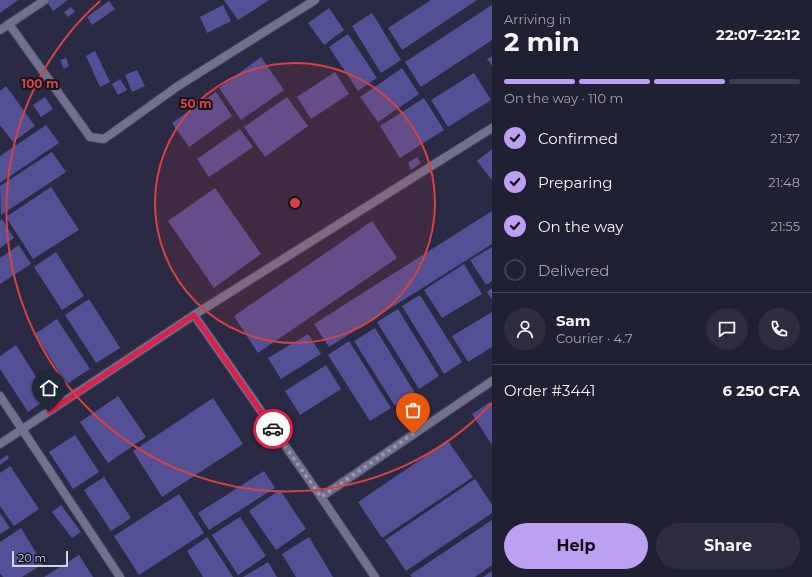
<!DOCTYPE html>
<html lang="en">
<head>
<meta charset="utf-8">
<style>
  body { margin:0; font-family:Montserrat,sans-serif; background:#2d2d3f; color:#f1f3f6; height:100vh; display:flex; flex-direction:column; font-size:15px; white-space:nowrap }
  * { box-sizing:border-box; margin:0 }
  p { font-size:13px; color:#a2a3ac }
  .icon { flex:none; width:22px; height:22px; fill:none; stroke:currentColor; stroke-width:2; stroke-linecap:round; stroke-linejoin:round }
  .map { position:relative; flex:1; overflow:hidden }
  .side { display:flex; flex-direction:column; background:#202033; width:320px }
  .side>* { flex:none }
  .scale { position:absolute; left:12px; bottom:10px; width:56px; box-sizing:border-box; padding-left:4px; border:2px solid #d1d2e2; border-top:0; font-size:11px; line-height:14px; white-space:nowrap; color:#d1d2e2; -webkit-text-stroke:3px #141520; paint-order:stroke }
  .pin { position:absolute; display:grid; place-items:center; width:34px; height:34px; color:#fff; margin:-41px -17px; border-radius:50% 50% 50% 0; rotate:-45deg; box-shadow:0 0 4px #0007 }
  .pin .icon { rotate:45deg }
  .courier { position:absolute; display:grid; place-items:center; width:40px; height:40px; margin:-20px; border:3px solid #e11d48; border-radius:50%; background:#fff; color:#222; box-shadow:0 1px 5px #0007 }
  .head em { font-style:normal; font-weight:700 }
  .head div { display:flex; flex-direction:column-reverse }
  .head { display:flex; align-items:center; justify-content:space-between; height:68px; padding:0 12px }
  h1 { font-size:26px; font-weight:700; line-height:30px }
  .bar { display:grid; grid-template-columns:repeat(4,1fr); gap:6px 4px; align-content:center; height:48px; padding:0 12px }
  .bar i { height:5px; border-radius:3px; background:#3d3e4e }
  .bar .selected { background:#bca0f2 }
  .bar p { grid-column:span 4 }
  .line { display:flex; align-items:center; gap:10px; padding:0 12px; border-top:1px solid #3d3e4e }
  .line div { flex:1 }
  .round { display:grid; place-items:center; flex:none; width:42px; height:42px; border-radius:21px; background:#2d2d3f }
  ol { padding:0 12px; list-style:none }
  li { display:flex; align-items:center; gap:12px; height:44px }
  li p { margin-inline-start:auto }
  li .icon { padding:4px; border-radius:50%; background:#bca0f2; color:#111; stroke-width:4 }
  li:last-child { color:#a2a3ac }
  li i { width:22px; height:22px; border:2px solid #3d3e4e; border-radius:50% }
  .button { display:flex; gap:8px; margin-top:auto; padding:8px 12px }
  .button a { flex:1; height:46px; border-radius:24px; background:#bca0f2; color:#111; font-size:16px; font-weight:700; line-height:46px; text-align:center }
  .button a+a { background:#2d2d3f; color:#f1f3f6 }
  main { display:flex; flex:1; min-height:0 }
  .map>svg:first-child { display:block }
  .building { fill:#545095 }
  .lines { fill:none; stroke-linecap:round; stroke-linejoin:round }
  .street-casing { stroke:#454459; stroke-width:10 }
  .street { stroke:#71718f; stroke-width:8 }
  .done { stroke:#9797ab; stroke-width:4; stroke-dasharray:0 7.2 }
  .route { stroke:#e11d48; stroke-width:5 }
  .ring { fill:none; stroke:#d54244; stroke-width:2 }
  .centre { fill:#d54244; stroke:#141520; stroke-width:2 }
  .ring-label { font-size:12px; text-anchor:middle; font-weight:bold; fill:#d54244; stroke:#141520; stroke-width:4; stroke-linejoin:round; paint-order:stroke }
</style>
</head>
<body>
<main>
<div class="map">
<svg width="492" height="577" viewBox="0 0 492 577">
  <rect width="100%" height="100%" fill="#2b2a44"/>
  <g class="building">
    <polygon points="0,0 18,0 0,13"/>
    <polygon points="48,0 68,0 53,11 46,1"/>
    <polygon points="224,0 269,0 238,20"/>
    <polygon points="431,0 477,0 402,50 388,28"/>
    <polygon points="109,1 115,9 92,25 87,17"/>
    <polygon points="223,5 231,21 207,33 200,17"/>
    <polygon points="492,5 492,40 421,87 405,62"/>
    <polygon points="71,7 75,12 68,17 64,12"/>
    <polygon points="329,8 344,30 324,45 308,23"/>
    <polygon points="372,13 401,60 381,73 352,26"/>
    <polygon points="348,34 377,78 358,91 329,47"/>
    <polygon points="95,51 110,82 100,87 86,56"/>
    <polygon points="492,56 492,66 487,59"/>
    <polygon points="261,57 284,90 241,120 219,88"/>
    <polygon points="66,58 69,66 64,69 60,60"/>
    <polygon points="402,68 419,94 378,122 360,97"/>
    <polygon points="137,70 145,86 132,92 125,75"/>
    <polygon points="335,72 349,94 311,119 297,97"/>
    <polygon points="474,73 491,100 448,127 431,100"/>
    <polygon points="120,79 127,90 118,95 112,84"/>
    <polygon points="6,86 35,126 13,142 0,125 0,91"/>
    <polygon points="216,92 232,116 189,147 172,123"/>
    <polygon points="45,97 53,109 41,117 33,105"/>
    <polygon points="287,97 308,126 265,157 244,127"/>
    <polygon points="424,98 444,130 400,158 380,126"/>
    <polygon points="46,125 59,143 0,183 0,156"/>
    <polygon points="240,129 253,147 209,177 197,159"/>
    <polygon points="492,149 492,180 477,161"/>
    <polygon points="52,152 66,172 1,215 0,186"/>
    <polygon points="417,157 421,163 411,170 408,163"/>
    <polygon points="51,187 79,230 33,259 6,217"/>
    <polygon points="215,188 261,254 214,288 168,221"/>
    <polygon points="492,211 492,244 329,347 314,324"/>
    <polygon points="2,219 14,238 0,248 0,221"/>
    <polygon points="372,221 397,258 258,353 234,316"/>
    <polygon points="19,245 31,264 0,284 0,258"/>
    <polygon points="492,247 492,281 486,285 470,260"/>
    <polygon points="56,252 84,296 62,310 34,267"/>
    <polygon points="464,264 482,294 442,318 424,290"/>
    <polygon points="492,288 492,300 487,292"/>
    <polygon points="420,295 462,362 444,374 402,306"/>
    <polygon points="89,299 120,348 96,363 65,315"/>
    <polygon points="398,309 439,376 419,389 377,322"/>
    <polygon points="492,312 492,347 468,362 452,336"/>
    <polygon points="57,319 90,369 67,384 35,334"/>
    <polygon points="375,328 415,393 395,406 354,341"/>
    <polygon points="308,334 321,354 281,379 268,358"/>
    <polygon points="349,341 391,408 370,421 328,355"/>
    <polygon points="16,345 49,397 28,412 0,369 0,356"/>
    <polygon points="326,365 341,389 300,415 285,391"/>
    <polygon points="118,396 146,437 108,463 80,422"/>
    <polygon points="213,398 243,444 162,497 133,451"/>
    <polygon points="490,402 492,406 492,445 472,414"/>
    <polygon points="75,435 99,472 73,489 49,452"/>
    <polygon points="448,441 473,477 382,538 358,502"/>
    <polygon points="7,455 9,458 0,465 0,460"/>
    <polygon points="10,466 39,509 14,526 0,506 0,473"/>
    <polygon points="264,471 275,488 209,530 198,513"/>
    <polygon points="104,477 131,518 111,531 84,490"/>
    <polygon points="475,479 492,505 492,513 406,571 385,540"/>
    <polygon points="280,490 306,529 276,550 249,511"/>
    <polygon points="179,494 204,533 139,575 114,536"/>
    <polygon points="61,505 81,532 72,538 52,512"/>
    <polygon points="0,513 10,528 0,534"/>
    <polygon points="240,517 266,556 238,575 212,535"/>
    <polygon points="492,520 492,565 475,577 412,577 410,575"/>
    <polygon points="21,528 43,564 22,577 3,577 0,573 0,542"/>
    <polygon points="207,537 233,577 203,577 187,551"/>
    <polygon points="309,537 333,577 296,577 282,554"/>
    <polygon points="79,555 93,577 44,577"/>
    <polygon points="268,562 277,577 243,577"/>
    <polygon points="492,571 492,577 483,577"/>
  </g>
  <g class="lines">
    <defs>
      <g id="street">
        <polyline points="9,24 90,137 104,139 178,86 315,0"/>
        <polyline points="0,30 45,0"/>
        <polyline points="194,315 321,497 375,577"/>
        <polyline points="0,396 120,577"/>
        <polyline points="0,444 194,315 492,128"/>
        <polyline points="321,497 492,381"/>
      </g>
    </defs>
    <use href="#street" class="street-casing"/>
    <use href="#street" class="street"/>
  </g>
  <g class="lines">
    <polyline class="done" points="273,429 321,497 413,434"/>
    <polyline class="route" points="49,412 194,315 273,429"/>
  </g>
  <circle cx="295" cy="203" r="140" fill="#d54244" fill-opacity=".12"/>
  <g class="ring">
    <circle cx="295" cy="203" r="140"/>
    <path d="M492 403A281 281 0 1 1 100 1"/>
  </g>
  <circle cx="295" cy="203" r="6" class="centre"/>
  <g class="ring-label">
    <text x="40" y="88">100 m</text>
    <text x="196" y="108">50 m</text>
  </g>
</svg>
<div class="scale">20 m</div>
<div class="pin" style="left:413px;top:434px;background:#ea580c"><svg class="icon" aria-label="bag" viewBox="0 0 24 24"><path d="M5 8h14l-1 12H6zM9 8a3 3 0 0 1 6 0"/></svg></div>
<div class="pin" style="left:49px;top:412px;background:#1f2937"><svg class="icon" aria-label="home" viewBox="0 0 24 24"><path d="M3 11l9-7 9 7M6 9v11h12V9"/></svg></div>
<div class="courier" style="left:273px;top:429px"><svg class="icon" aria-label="car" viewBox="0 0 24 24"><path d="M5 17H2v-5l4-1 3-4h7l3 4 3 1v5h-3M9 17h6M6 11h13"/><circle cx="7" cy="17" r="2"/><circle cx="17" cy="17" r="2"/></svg></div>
</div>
<section class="side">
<div class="head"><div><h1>2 min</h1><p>Arriving in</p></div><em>22:07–22:12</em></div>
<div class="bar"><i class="selected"></i><i class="selected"></i><i class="selected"></i><i></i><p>On the way · 110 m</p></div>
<ol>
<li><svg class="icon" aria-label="check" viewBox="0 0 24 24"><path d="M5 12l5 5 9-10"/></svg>Confirmed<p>21:37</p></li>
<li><svg class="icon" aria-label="check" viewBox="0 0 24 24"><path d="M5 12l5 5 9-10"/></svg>Preparing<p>21:48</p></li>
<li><svg class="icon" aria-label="check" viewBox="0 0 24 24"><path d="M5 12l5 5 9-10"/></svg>On the way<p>21:55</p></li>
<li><i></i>Delivered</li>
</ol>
<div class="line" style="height:72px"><a class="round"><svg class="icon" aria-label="person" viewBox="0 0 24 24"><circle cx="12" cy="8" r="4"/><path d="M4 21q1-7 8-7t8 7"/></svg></a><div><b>Sam</b><p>Courier · 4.7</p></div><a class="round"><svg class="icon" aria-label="chat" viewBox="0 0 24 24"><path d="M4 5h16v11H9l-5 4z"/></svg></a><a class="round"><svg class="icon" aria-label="phone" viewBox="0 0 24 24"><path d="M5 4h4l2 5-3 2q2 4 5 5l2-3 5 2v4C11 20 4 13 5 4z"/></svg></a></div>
<div class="line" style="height:52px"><div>Order #3441</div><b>6 250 CFA</b></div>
<div class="button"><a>Help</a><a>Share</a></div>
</section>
</main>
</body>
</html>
